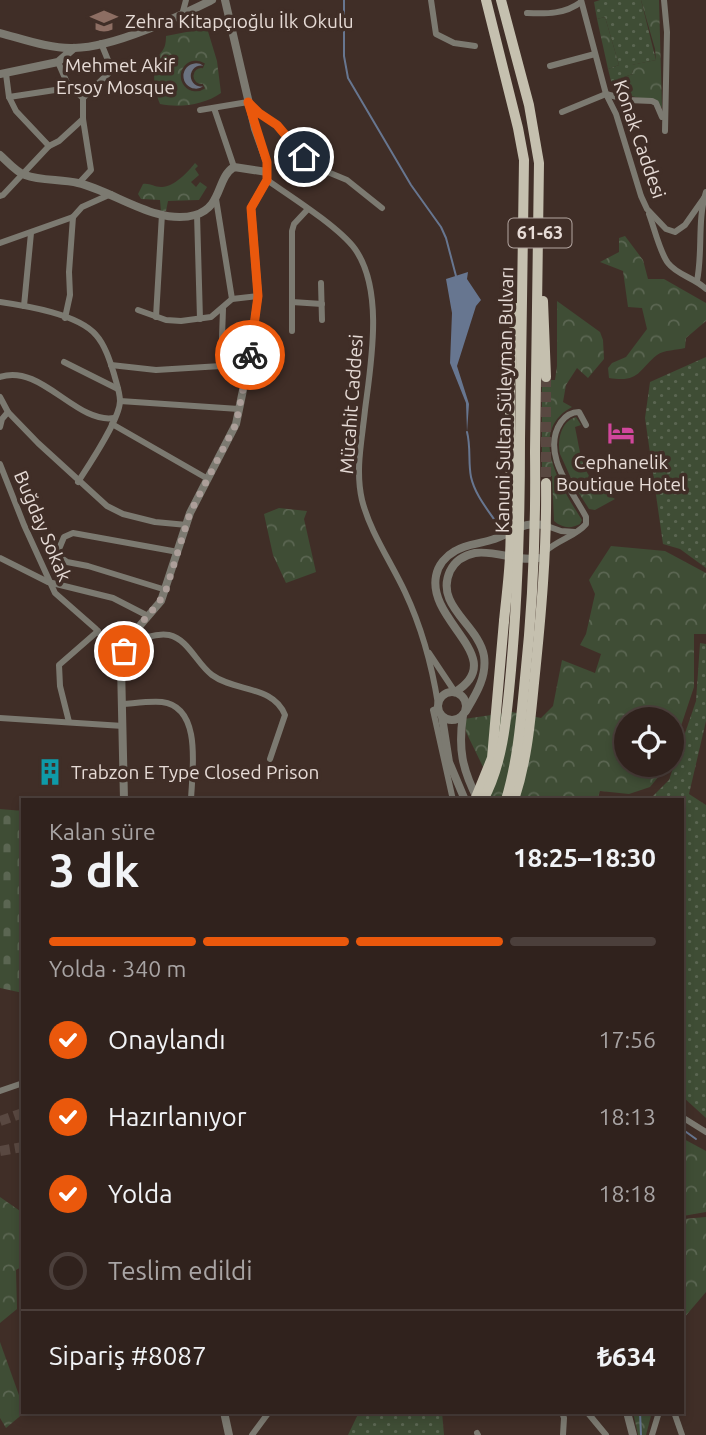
<!DOCTYPE html>
<html lang="tr">
<head>
<meta charset="utf-8">
<style>
  body { margin:0; font-family:Ubuntu,sans-serif; background:#382a26; color:#f1f3f6; height:100vh; display:flex; flex-direction:column; font-size:26px; white-space:nowrap }
  * { box-sizing:border-box; margin:0 }
  p { font-size:23px; color:#a8a4a4 }
  .icon { flex:none; width:38px; height:38px; fill:none; stroke:currentColor; stroke-width:2; stroke-linecap:round; stroke-linejoin:round }
  .map { position:relative; flex:1; overflow:hidden }
  .sheet { position:absolute; left:21px; top:798px; width:663px; height:616px; display:flex; flex-direction:column; background:#30221d; border-radius:0px; box-shadow:0 4px 10px #0003,0 0 0 2px #4b3f3b }
  .sheet>* { flex:none }
  .tools { position:absolute; left:614px; top:707px; display:grid; gap:14px }
  .tools a { display:grid; place-items:center; width:70px; height:70px; border-radius:50%; background:#30221d; box-shadow:0 4px 10px #0003,0 0 0 2px #4b3f3b; font-size:35px }
  .pin { position:absolute; display:grid; place-items:center; width:60px; height:60px; color:#fff; margin:-30px; border:4px solid #fff; border-radius:50%; box-shadow:0 2px 7px #0007 }
  .courier { position:absolute; display:grid; place-items:center; width:70px; height:70px; margin:-35px; border:5px solid #ea580c; border-radius:50%; background:#fff; color:#222; box-shadow:0 2px 9px #0007 }
  .overview em { font-style:normal; font-weight:700 }
  .overview div { display:flex; flex-direction:column-reverse }
  .overview { display:flex; align-items:center; justify-content:space-between; height:119px; padding:0 28px }
  h1 { font-size:46px; font-weight:700; line-height:52px }
  .bar { display:grid; grid-template-columns:repeat(4,1fr); gap:10px 7px; align-content:center; height:84px; padding:0 28px }
  .bar i { height:9px; border-radius:5px; background:#4b3f3b }
  .bar .on { background:#ea580c }
  .bar p { grid-column:span 4 }
  .line { display:flex; align-items:center; gap:18px; padding:0 28px; border-top:2px solid #4b3f3b }
  .line div { flex:1 }
  ol { padding:0 28px; list-style:none }
  li { display:flex; align-items:center; gap:21px; height:77px }
  li p { margin-inline-start:auto }
  li .icon { padding:7px; border-radius:50%; background:#ea580c; color:#fff; stroke-width:4 }
  li:last-child { color:#a8a4a4 }
  li i { width:38px; height:38px; border:4px solid #4b3f3b; border-radius:50% }
  .map>svg:first-child { display:block }
  .grass { fill:url(#grass-dots) }
  .forest { fill:url(#forest-crowns) }
  .cemetery { fill:url(#cemetery-stones) }
  .water { fill:#677690 }
  .lines { fill:none; stroke-linecap:round; stroke-linejoin:round }
  .stream { stroke:#677690; stroke-width:2 }
  .primary-tunnel { stroke:#594841; stroke-width:10; stroke-dasharray:10 5; stroke-linecap:butt }
  .minor { stroke:#7c7a71; stroke-width:6 }
  .tertiary { stroke:#7c7a71; stroke-width:8 }
  .primary { stroke:#c5c0af; stroke-width:10 }
  .primary-bridge { stroke:#c5c0af; stroke-width:10 }
  .done { stroke:#ac9e99; stroke-width:7; stroke-dasharray:0 12.6 }
  .route { stroke:#ea580c; stroke-width:9 }
  .labels { text-anchor:middle; stroke-width:7; stroke-linejoin:round; paint-order:stroke }
  .shield { fill:#402e27; stroke:#b4a7a2; stroke-width:2 }
  .shield-label { font-size:18px; font-weight:bold; fill:#e6dbd6 }
  .poi-label { font-size:19px; fill:#e6dbd6; stroke:#402e27; text-anchor:start }
  .street-label { font-size:19px; fill:#e6dbd6; stroke:#402e27 }
</style>
</head>
<body>
<div class="map">
<svg width="706" height="1435" viewBox="0 0 706 1435">
  <defs>
    <pattern id="grass-dots" width="8" height="8" patternUnits="userSpaceOnUse" patternTransform="scale(1.75)"><rect width="8" height="8" fill="#3f4d35"/><path d="M2 2h.1M6 6h.1" fill="none" stroke="#5b6652" stroke-width="1.8" stroke-linecap="round"/></pattern>
    <pattern id="forest-crowns" width="20" height="18" patternUnits="userSpaceOnUse" patternTransform="scale(1.75)"><rect width="20" height="18" fill="#3f4d35"/><path d="M2 6a3 3 0 1 1 6 0M12 15a3 3 0 1 1 6 0" fill="none" stroke="#5b6652"/></pattern>
    <pattern id="cemetery-stones" width="16" height="16" patternUnits="userSpaceOnUse" patternTransform="scale(1.75)"><rect width="16" height="16" fill="#3f4d35"/><path d="M2 7V4a2 2 0 0 1 4 0v3zM10 15v-3a2 2 0 0 1 4 0v3z" fill="#5b6652"/></pattern>
  </defs>
  <rect width="100%" height="100%" fill="#402e27"/>
  <g class="grass">
    <polygon points="600,0 641,0 656,60 632,65 633,74 611,81 608,69 619,65 605,17 597,19 594,2"/>
    <polygon points="706,357 706,568 680,549 663,544 645,418 650,382"/>
    <polygon points="700,643 706,644 706,721 689,794 706,805 706,1118 683,1097 682,800 636,800 653,796 669,780 696,701"/>
    <polygon points="359,1412 442,1412 444,1435 348,1435"/>
  </g>
  <g class="forest">
    <path d="M641,0h18l3,108 -5,-7c-17,-3 -36,-4 -46,-20l22,-7 -2,-9 25,-5 -1,-11z"/>
    <polygon points="605,17 619,65 608,69 597,19"/>
    <path d="M207,28l10,33 4,32c-17,12 -41,15 -61,11 -5,-11 -8,-29 -4,-41 4,-14 10,-10 10,-27z"/>
    <path d="M195,163l3,3 -3,3 4,6 -8,7 5,5 4,-5 7,5 -8,13 -31,1 -2,10 -5,1 -1,-12 -19,-1 -3,-5 5,-10c7,-1 11,3 18,3 12,1 27,-15 34,-24z"/>
    <path d="M625,236l18,24 5,19h16l42,24v18l-20,17 -1,10c-8,2 -21,2 -28,7 -19,15 -17,28 -48,23l-1,-10 4,-5 14,-6 21,-28 -5,-21 -14,-1 -5,-36 -23,-9 19,-10v-14z"/>
    <path d="M557,301l43,31 3,8 1,19 -16,19 -11,-10 -11,17 -3,17 9,5c-47,25 -9,83 10,113l-2,4c-9,5 -18,4 -26,-3l-2,-45h-10v-96h13l2,-14z"/>
    <path d="M576,417l5,8 -6,2c7,34 7,53 40,72l-20,11 -6,-1 -14,-22 -15,-33c-3,-14 1,-33 16,-37z"/>
    <polygon points="279,508 307,511 304,519 316,572 286,583 273,555 264,514"/>
    <polygon points="611,546 665,551 706,573 706,634 694,634 694,687 672,753 672,719 626,719 626,765 668,765 650,787 629,794 600,791 597,800 480,800 484,769 466,732 464,719 512,712 541,718 553,706 562,660 595,673 601,654 580,645 586,634 595,594 589,580"/>
    <polygon points="682,1138 706,1151 706,1212 683,1216"/>
    <polygon points="0,1197 23,1213 23,1266 16,1270 17,1309 0,1323"/>
    <polygon points="706,1217 706,1292 683,1319 683,1219"/>
    <polygon points="0,1342 25,1412 6,1428 0,1418"/>
    <polygon points="633,1412 652,1412 646,1435 638,1435"/>
  </g>
  <polygon class="cemetery" points="0,809 23,811 23,993 0,988"/>
  <polygon class="water" points="468,272 467,279 481,300 476,306 457,366 469,404 467,432 466,403 450,363 452,313 446,279"/>
  <g class="lines">
    <g class="stream">
      <polyline points="344,0 344,56 348,78 411,185 441,227 446,238 456,276"/>
      <path d="M467,432c4,15 1,30 4,45 4,18 17,33 27,48"/>
      <polyline points="682,1129 696,1139"/>
      <polyline points="640,1412 641,1435"/>
    </g>
    <g class="primary-tunnel">
      <polyline points="546,377 546,483"/>
      <polyline points="0,1121 23,1113"/>
      <polyline points="0,1151 23,1147"/>
    </g>
    <g class="minor">
      <polyline points="431,0 436,34 454,43 475,46"/>
      <polyline points="581,0 606,94 616,114 641,196 647,209 666,229 675,232 685,225 704,198"/>
      <polyline points="664,0 667,32 665,131"/>
      <path d="M527,13c20,1 38,1 54,-11"/>
      <polyline points="182,15 186,0"/>
      <polyline points="58,62 68,85 83,98 83,119 91,170 79,183"/>
      <polyline points="550,66 595,54"/>
      <polyline points="6,74 9,97 16,111 49,146"/>
      <polyline points="9,97 55,90 68,85"/>
      <polyline points="83,98 112,70 101,43"/>
      <polyline points="214,108 234,167"/>
      <polyline points="200,110 248,102 259,113 277,125 304,157 318,168 347,180 382,208"/>
      <polyline points="562,112 606,94 628,100 652,101 656,103 662,117"/>
      <path d="M267,180c23,16 72,47 88,69 29,41 16,114 10,161 -3,30 -10,60 -3,90 8,32 29,62 43,92 16,34 27,74 33,112"/>
      <polyline points="0,196 3,195 49,146 59,141 83,119"/>
      <polyline points="216,199 232,299"/>
      <polyline points="197,214 200,319"/>
      <path d="M649,214c5,13 11,39 19,49 9,12 27,15 38,26"/>
      <polyline points="0,243 73,217 82,207 111,194"/>
      <path d="M697,281c6,-30 0,-60 9,-89"/>
      <polyline points="321,283 322,320"/>
      <path d="M0,302c27,4 78,12 96,33 9,10 14,26 18,39 2,8 6,18 6,27 0,18 -31,64 -42,81"/>
      <polyline points="292,302 322,304"/>
      <polyline points="24,306 31,233"/>
      <polyline points="138,310 166,320 181,321 211,317 232,299 258,296"/>
      <polyline points="156,317 162,214"/>
      <polyline points="65,318 70,295 69,272 73,217"/>
      <polyline points="292,331 292,231 294,224 308,209"/>
      <polyline points="64,362 118,389"/>
      <polyline points="111,365 156,370 221,366 246,374"/>
      <polyline points="221,366 223,309"/>
      <path d="M0,377c41,-14 76,47 114,41"/>
      <polyline points="0,397 8,412 38,443 107,506 123,514 155,522 187,525"/>
      <polyline points="120,401 239,409"/>
      <polyline points="112,424 208,479"/>
      <polyline points="0,427 2,419 8,412"/>
      <polyline points="0,464 24,525 55,593 96,629 105,641 124,651"/>
      <polyline points="547,526 561,531 575,532"/>
      <path d="M546,551c12,-11 30,-15 40,-27v-7c-14,-27 -46,-64 -25,-95 5,-7 10,-10 18,-10l7,13"/>
      <polyline points="0,558 48,582 113,598 148,616"/>
      <polyline points="166,590 88,566 67,562 60,557 59,549 64,537 73,533 178,552"/>
      <path d="M128,645c12,-6 28,-12 41,-10 19,4 28,29 43,40 23,17 61,10 73,40l-15,44"/>
      <polyline points="429,653 455,692"/>
      <path d="M123,704c13,-1 27,-3 39,-2 41,5 30,70 29,98"/>
      <polyline points="438,708 433,710 453,800"/>
      <polyline points="0,718 123,726"/>
      <polyline points="69,722 60,686 59,665 98,631"/>
      <polyline points="0,1091 23,1083"/>
      <polyline points="682,1117 706,1132"/>
      <polyline points="562,1412 564,1418 563,1435"/>
      <polyline points="587,1412 606,1435"/>
      <polyline points="674,1412 682,1435"/>
      <polyline points="477,1433 478,1435"/>
      <polyline points="252,1435 269,1412"/>
      <polyline points="652,1435 659,1412"/>
    </g>
    <g class="tertiary">
      <path d="M0,33c23,6 50,16 74,15 42,-1 101,-30 138,-48"/>
      <polyline points="0,74 58,62 74,48"/>
      <path d="M0,155c7,6 16,17 25,20 16,6 36,4 53,8 36,8 79,43 117,32 28,-8 21,-37 39,-48l33,5"/>
      <circle cx="452" cy="706" r="14"/>
      <path d="M455,692c55,-34 -28,-70 -19,-116 2,-11 10,-20 19,-25 11,-7 24,-7 36,-11 21,-6 32,-21 56,-14"/>
      <path d="M466,711c10,-17 21,-34 18,-55 -5,-31 -50,-50 -34,-85 5,-10 15,-16 25,-18 22,-3 41,9 63,5"/>
      <path d="M463,715c-5,34 -1,54 15,85"/>
      <polyline points="442,717 449,762 465,800"/>
      <polyline points="124,800 121,665 131,636 161,601 190,513 236,424 249,361 258,296 251,208 267,180 267,162 255,129 225,0"/>
      <polyline points="224,1412 229,1435"/>
      <polyline points="627,1412 633,1435"/>
    </g>
    <g class="primary">
      <polyline points="486,0 518,128 524,160 520,440"/>
      <polyline points="501,0 529,105 539,163 535,452"/>
      <polyline points="543,301 546,377"/>
      <path d="M504,621c2,-21 5,-43 6,-65 4,-83 -6,-165 7,-248"/>
      <path d="M514,800c13,-40 16,-76 20,-117 7,-67 13,-133 12,-200"/>
    </g>
    <g class="primary-bridge">
      <polyline points="475,800 492,758 504,621"/>
      <path d="M483,800c21,-38 24,-88 28,-130 7,-77 9,-153 9,-230"/>
      <path d="M506,800c12,-40 15,-81 19,-122 8,-75 11,-150 10,-226"/>
    </g>
  </g>
  <g class="lines">
    <path class="done" d="M124,651c8,-24 31,-38 42,-61l24,-77 46,-89 14,-69"/>
    <polyline class="route" points="250,355 258,296 251,208 267,180 267,162 248,102 259,113 277,125 304,157"/>
  </g>
  <defs>
    <symbol id="school-bare" viewBox="-9 -9 18 18"><path d="M0-5L7-2L0 1L-7-2ZM-4 1L0 2.5L4 1V4Q0 6-4 4Z" fill="#8d6e63" stroke="#402e27" stroke-width="2.5" paint-order="stroke"/></symbol>
    <symbol id="mosque-bare" viewBox="-9 -9 18 18"><path d="M3.5-4.9A6 6 0 1 0 3.5 4.9A5 5 0 1 1 3.5-4.9Z" fill="#6b7280" stroke="#402e27" stroke-width="2.5" paint-order="stroke"/></symbol>
    <symbol id="hotel-bare" viewBox="-9 -9 18 18"><path d="M-6-4.5h1.5V1H6V5H4.5V3h-9V5H-6ZM-4 0a1.8 1.8 0 1 1 3.6 0ZM.5 0V-2.5h3Q6-2.5 6 0Z" fill="#d1479c" stroke="#402e27" stroke-width="2.5" paint-order="stroke"/></symbol>
    <symbol id="building-bare" viewBox="-9 -9 18 18"><path d="M-4-6H4V6H1V3H-1V6H-4ZM-2.5-4.3h1.7v1.8h-1.7ZM.8-4.3h1.7v1.8H.8ZM-2.5-1h1.7V.8h-1.7ZM.8-1h1.7V.8H.8Z" fill="#0f9aa8" stroke="#402e27" stroke-width="2.5" paint-order="stroke"/></symbol>
  </defs>
  <g fill-rule="evenodd">
    <use href="#school-bare" x="85" y="2" width="38" height="38"/>
    <use href="#mosque-bare" x="177" y="57" width="38" height="38"/>
    <use href="#hotel-bare" x="602" y="414" width="38" height="38"/>
    <use href="#building-bare" x="31" y="753" width="38" height="38"/>
  </g>
  <g class="labels">
    <rect class="shield" x="508.5" y="218.5" width="63" height="29" rx="5"/>
    <g class="shield-label">
      <text x="540" y="239">61-63</text>
    </g>
    <g class="poi-label">
      <text x="125" y="28">Zehra Kitapçıoğlu İlk Okulu</text>
      <text x="175" y="72" text-anchor="end">Mehmet Akif<tspan x="175" dy="22">Ersoy Mosque</tspan></text>
      <text x="621" y="469" text-anchor="middle">Cephanelik<tspan x="621" dy="22">Boutique Hotel</tspan></text>
      <text x="71" y="779">Trabzon E Type Closed Prison</text>
    </g>
    <g class="street-label">
      <text transform="translate(640 139) rotate(71)" y="7">Konak Caddesi</text>
      <text transform="translate(504 400) rotate(-89)" y="7">Kanuni Sultan Süleyman Bulvarı</text>
      <text transform="translate(351 404) rotate(-86)" y="7">Mücahit Caddesi</text>
      <text transform="translate(43 526) rotate(67)" y="7">Buğday Sokak</text>
    </g>
  </g>
</svg>
<div class="tools">
<a><svg class="icon" aria-label="locate" viewBox="0 0 24 24"><circle cx="12" cy="12" r="6"/><path d="M12 2v4M12 18v4M2 12h4M18 12h4"/></svg></a>
</div>
<div class="pin" style="left:124px;top:651px;background:#ea580c"><svg class="icon" aria-label="bag" viewBox="0 0 24 24"><path d="M5 8h14l-1 12H6zM9 8a3 3 0 0 1 6 0"/></svg></div>
<div class="pin" style="left:304px;top:157px;background:#1f2937"><svg class="icon" aria-label="home" viewBox="0 0 24 24"><path d="M3 11l9-7 9 7M6 9v11h12V9"/></svg></div>
<div class="courier" style="left:250px;top:355px"><svg class="icon" aria-label="bike" viewBox="0 0 24 24"><circle cx="6" cy="16" r="4"/><circle cx="18" cy="16" r="4"/><path d="M6 16l4-8h5l3 8M10 8l3 8H6M13 5h3"/></svg></div>
<section class="sheet">
<div class="overview"><div><h1>3 dk</h1><p>Kalan süre</p></div><em>18:25–18:30</em></div>
<div class="bar"><i class="on"></i><i class="on"></i><i class="on"></i><i></i><p>Yolda · 340 m</p></div>
<ol>
<li><svg class="icon" aria-label="check" viewBox="0 0 24 24"><path d="M5 12l5 5 9-10"/></svg>Onaylandı<p>17:56</p></li>
<li><svg class="icon" aria-label="check" viewBox="0 0 24 24"><path d="M5 12l5 5 9-10"/></svg>Hazırlanıyor<p>18:13</p></li>
<li><svg class="icon" aria-label="check" viewBox="0 0 24 24"><path d="M5 12l5 5 9-10"/></svg>Yolda<p>18:18</p></li>
<li><i></i>Teslim edildi</li>
</ol>
<div class="line" style="height:91px"><div>Sipariş #8087</div><b>₺634</b></div>
</section>
</div>
</body>
</html>
